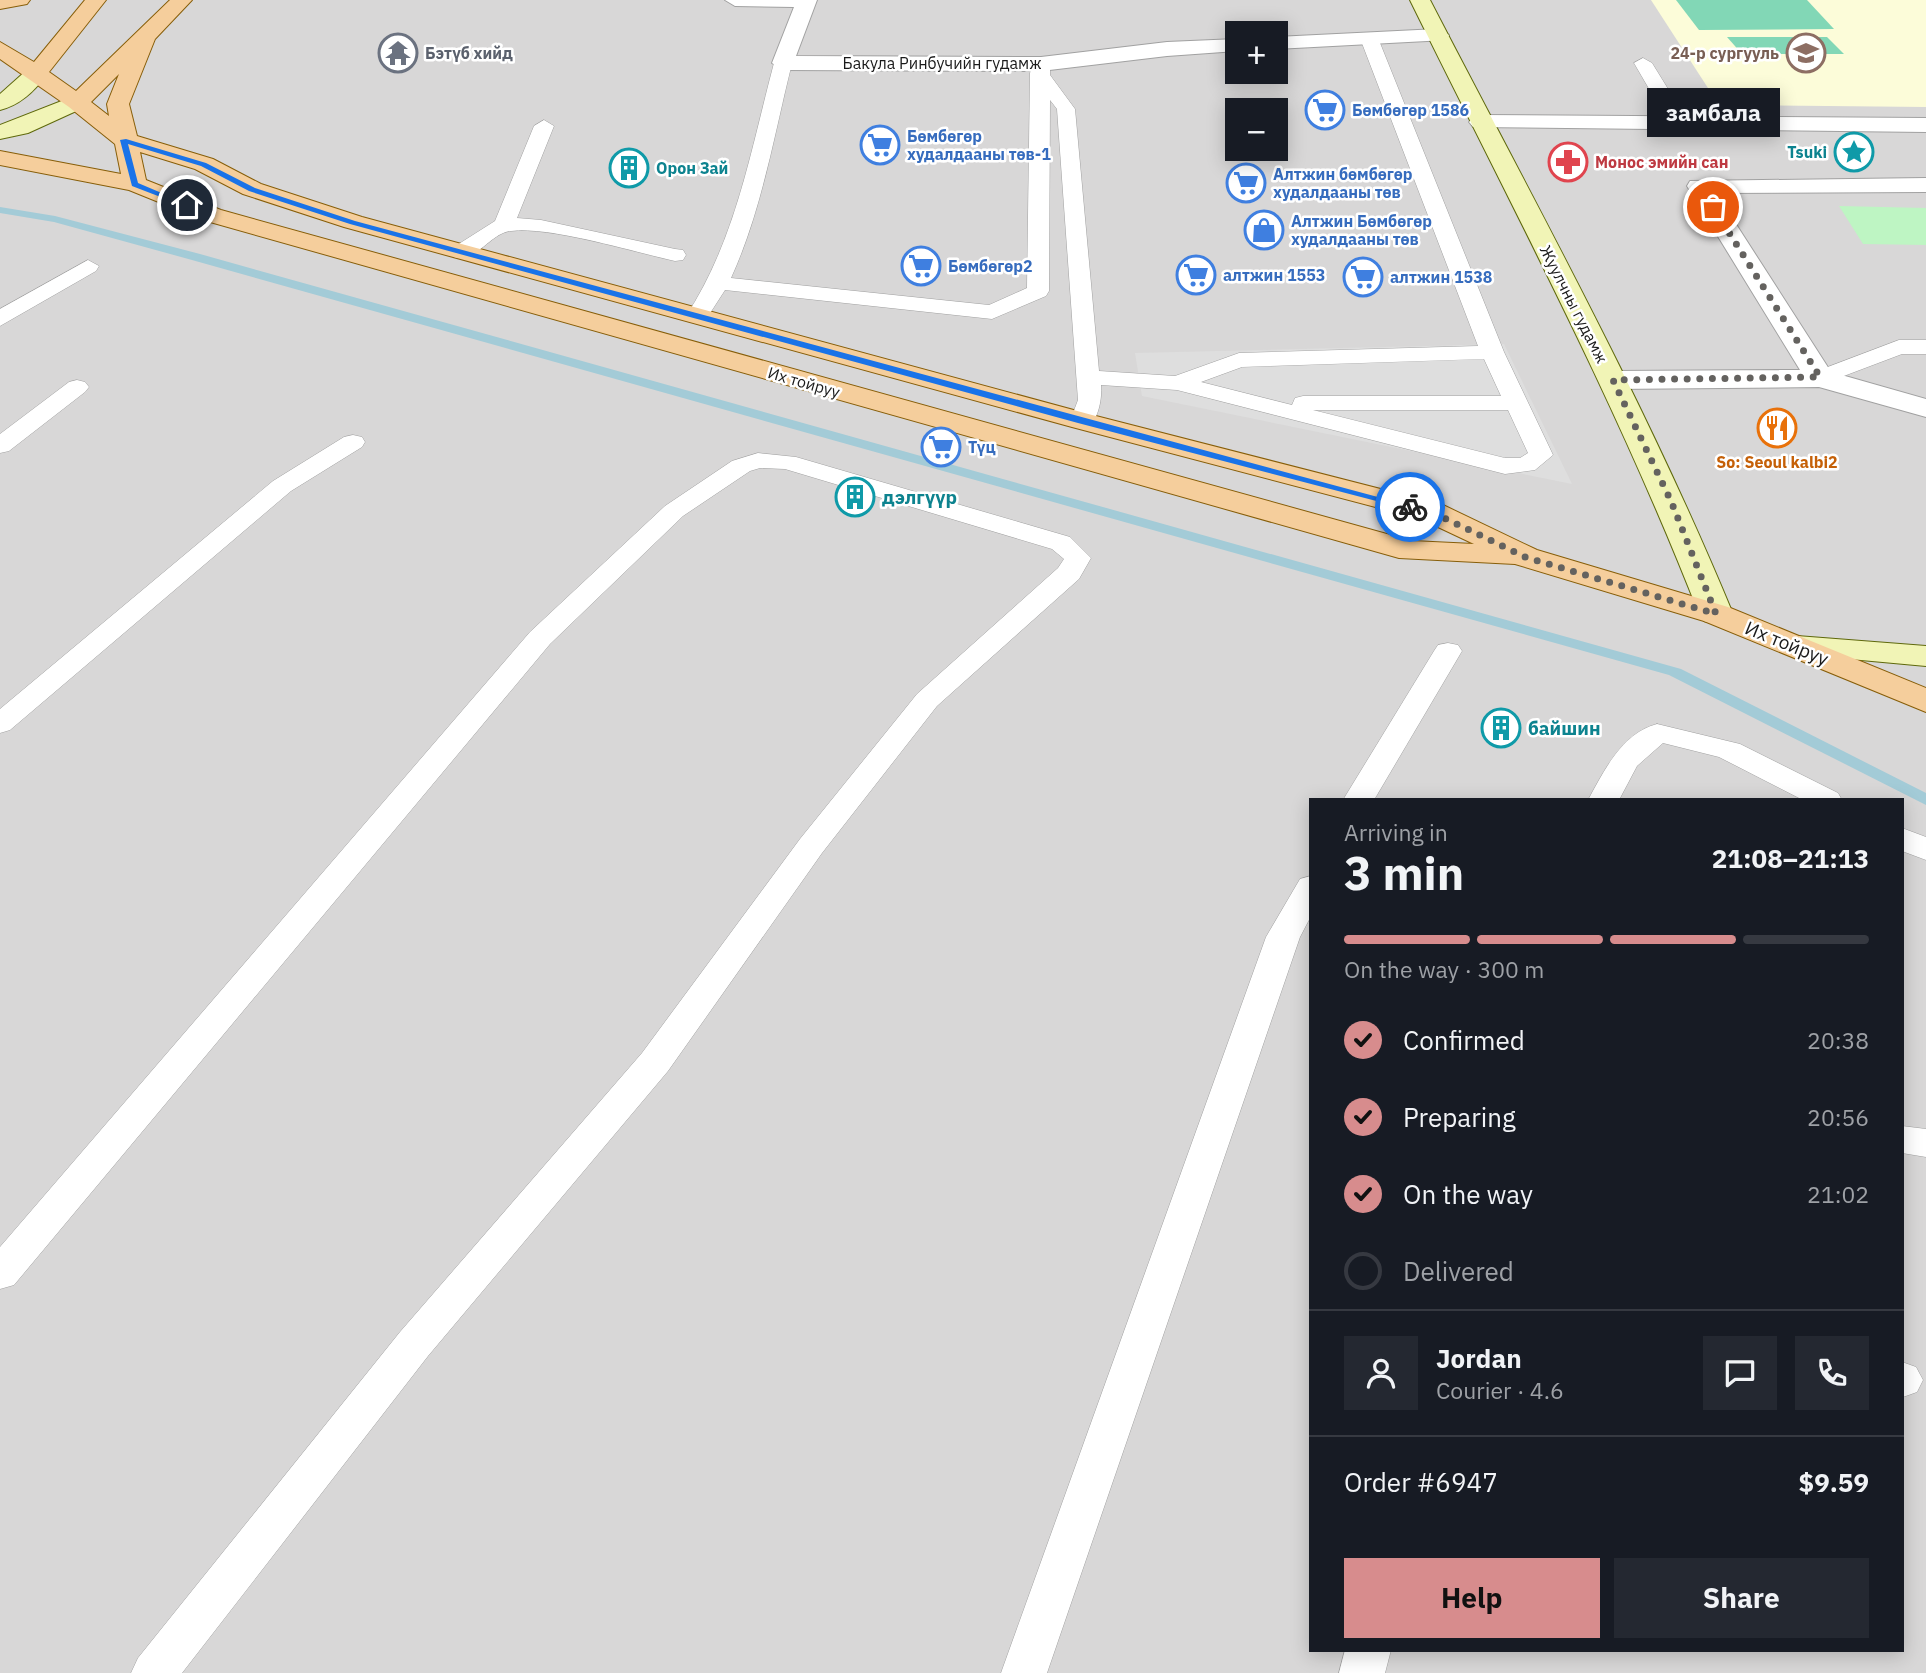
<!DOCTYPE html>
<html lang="en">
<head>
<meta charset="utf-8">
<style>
  body { margin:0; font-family:"IBM Plex Sans",sans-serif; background:#242831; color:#f1f3f6; height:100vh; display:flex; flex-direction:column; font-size:26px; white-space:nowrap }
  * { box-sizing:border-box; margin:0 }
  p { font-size:23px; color:#9ea1a6 }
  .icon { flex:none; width:38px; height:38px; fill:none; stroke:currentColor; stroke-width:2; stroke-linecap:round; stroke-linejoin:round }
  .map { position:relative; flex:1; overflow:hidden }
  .panel { position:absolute; left:1309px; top:798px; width:595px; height:854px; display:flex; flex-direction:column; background:#171b24; border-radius:0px; box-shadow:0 4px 18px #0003 }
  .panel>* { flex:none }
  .controls { position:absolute; left:1225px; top:21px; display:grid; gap:14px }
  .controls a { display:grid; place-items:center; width:63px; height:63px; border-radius:0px; background:#171b24; box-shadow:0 4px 18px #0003; font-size:35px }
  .pin { position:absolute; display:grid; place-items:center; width:60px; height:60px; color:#fff; margin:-30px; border:4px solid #fff; border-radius:50%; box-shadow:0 2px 7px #0007 }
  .courier { position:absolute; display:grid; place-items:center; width:70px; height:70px; margin:-35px; border:5px solid #1a73e8; border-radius:50%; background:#fff; color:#222; box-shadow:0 2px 9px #0007 }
  .bubble { position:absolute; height:49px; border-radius:0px; background:#171b24; box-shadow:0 4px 18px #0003; font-size:23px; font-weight:800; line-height:49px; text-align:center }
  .headline em { font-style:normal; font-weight:800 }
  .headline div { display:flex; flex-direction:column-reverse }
  .headline { display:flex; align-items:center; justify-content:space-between; height:119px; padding:0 35px }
  h1 { font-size:46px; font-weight:800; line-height:52px }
  .bar { display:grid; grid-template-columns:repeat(4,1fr); gap:10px 7px; align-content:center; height:84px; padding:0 35px }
  .bar i { height:9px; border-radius:5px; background:#363941 }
  .bar .current { background:#d78c8d }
  .bar p { grid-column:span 4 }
  .line { display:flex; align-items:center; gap:18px; padding:0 35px; border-top:2px solid #363941 }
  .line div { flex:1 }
  .round { display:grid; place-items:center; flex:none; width:74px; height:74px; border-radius:0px; background:#242831 }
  ol { padding:0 35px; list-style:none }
  li { display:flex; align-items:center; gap:21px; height:77px }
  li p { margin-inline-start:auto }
  li .icon { padding:7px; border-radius:50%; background:#d78c8d; color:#111; stroke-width:4 }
  li:last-child { color:#9ea1a6 }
  li i { width:38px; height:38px; border:4px solid #363941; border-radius:50% }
  .cta { display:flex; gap:14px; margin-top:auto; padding:14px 35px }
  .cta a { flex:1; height:80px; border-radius:0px; background:#d78c8d; color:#111; font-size:28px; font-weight:800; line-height:80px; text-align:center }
  .cta a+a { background:#242831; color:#f1f3f6 }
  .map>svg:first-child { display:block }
  .residential { fill:#d8d7d7; fill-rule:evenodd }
  .education { fill:#fcfcd9 }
  .park { fill:#bef5c3 }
  .pitch { fill:#82d7b6 }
  .parking { fill:#dedede }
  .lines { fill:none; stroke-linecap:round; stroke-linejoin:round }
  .stream { fill:#a3cbd7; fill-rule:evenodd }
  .lane-casing { stroke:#a1a1a1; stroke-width:1 }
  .street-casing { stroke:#a1a1a1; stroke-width:2 }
  .secondary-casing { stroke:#5e680b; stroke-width:2 }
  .primary-casing { stroke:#875e09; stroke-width:2 }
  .lane { fill:#fff; fill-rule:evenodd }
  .street { fill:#fff; fill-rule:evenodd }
  .secondary { fill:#f1f4b6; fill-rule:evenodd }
  .primary { fill:#f5ce9c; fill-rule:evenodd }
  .route { fill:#1a73e8 }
  .done { stroke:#64625f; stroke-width:7; stroke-dasharray:0 12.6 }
  .labels { text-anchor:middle; stroke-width:5; stroke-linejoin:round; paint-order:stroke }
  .far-worship-label { font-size:16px; font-weight:bold; fill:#5b616d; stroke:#fff; text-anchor:start }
  .far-education-label { font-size:16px; font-weight:bold; fill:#785e54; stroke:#fff; text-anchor:end }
  .far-street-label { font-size:16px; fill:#1a1a1a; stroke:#fff }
  .far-shop-label { font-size:16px; font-weight:bold; fill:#366cbe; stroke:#fff; text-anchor:start }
  .far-culture-label { font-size:16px; font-weight:bold; fill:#0d838f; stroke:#fff; text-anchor:end }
  .far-health-label { font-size:16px; font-weight:bold; fill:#be3a42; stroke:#fff; text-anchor:start }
  .far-food-label { font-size:16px; font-weight:bold; fill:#c56008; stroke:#fff }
  .culture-label { font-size:19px; font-weight:bold; fill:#0d838f; stroke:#fff; text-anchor:start }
  .street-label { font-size:19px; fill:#1a1a1a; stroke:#fff }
</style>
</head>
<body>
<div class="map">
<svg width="1926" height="1673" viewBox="0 0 1926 1673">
  <rect width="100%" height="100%" fill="#ece8e0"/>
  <path class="residential" d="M0,0h1926v1673h-1926zM1237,33h39v39h-39zM1237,110h39v39h-39zM1311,800h591v850h-591z"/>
  <polygon class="education" points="1651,0 1926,0 1926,107 1719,105"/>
  <polygon class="park" points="1839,206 1926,208 1926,245 1863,244"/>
  <g class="pitch">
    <polygon points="1676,0 1807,0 1834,29 1699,30"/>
    <polygon points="1727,37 1827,37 1844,54 1742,54"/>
  </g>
  <polygon class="parking" points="1504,344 1572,484 1142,396 1135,353"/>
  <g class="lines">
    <polygon class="stream" points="0,207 55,216 200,254 1681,669 1926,793 1926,805 1669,675 192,260 54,222 0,213"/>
    <defs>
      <g id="lane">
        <path d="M1369,33l9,5 126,314 49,103 -18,15 -30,4 -328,-84 -76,-5c1,15 -2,28 -10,41h-18l-3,-5 8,-21 -21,-291 -7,-9 -1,191 -3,5 -54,23 -267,-29 -20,31 -8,2 -11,-7c50,-76 65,-167 88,-253l9,-5 9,5c-18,72 -30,147 -61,215l258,27 38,-17 3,-215 5,-13 6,-1 9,5v11l25,34 24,262 76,5 64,-23 239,-7 -118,-308zM1484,359l17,37h-198l-8,2 -3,7 -91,-23 41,-15zM1313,410h195l20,43 -8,5h-15z"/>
        <polygon points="1643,58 1652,63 1689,123 1686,127 1672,127 1669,123 1634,63"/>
        <path d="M544,120l10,6 -37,92 24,2 134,29 8,1 3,5 -3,5 -8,1c-41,-9 -126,-35 -164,-30 -21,2 -33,31 -57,26l-3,-5 3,-5 41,-26 39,-95z"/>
        <polygon points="88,260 99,266 96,271 0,326 0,309"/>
        <polygon points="1899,340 1926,340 1926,354 1902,354 1820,385 1812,383 1808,378 1812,373"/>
        <polygon points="77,380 85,382 89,387 85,392 9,451 0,453 0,434 69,382"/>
        <polygon points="353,435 362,437 365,442 362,447 291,491 10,730 0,733 0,709 273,481 344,437"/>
        <polygon points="758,453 796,457 1070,537 1091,558 1079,579 937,706 822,853 668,1071 428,1356 182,1673 131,1673 138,1658 400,1332 642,1053 800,839 917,694 1058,568 1064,559 1052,549 785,469 760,468 750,471 683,516 550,644 14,1285 0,1289 0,1247 530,632 665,506 732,461"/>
        <polygon points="1448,643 1458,645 1462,651 1374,800 1343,800 1434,651 1438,645"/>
        <path d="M1657,724l83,20 98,49 4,7h-39l-84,-43 -56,-14 -26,23 -18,34h-31c16,-29 34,-67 69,-76z"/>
        <polygon points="1902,828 1926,837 1926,860 1902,851"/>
        <polygon points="1311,876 1311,916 1300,937 1047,1673 1001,1673 1266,937 1300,879"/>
        <polygon points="1902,1126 1926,1129 1926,1157 1902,1153"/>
        <polygon points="1902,1362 1916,1367 1923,1380 1917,1392 1903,1397"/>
        <polygon points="1345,1650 1391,1650 1385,1673 1339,1673"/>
      </g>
      <g id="street">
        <polygon points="725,0 817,0 796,56 1041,57 1167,42 1237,39 1237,51 1167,56 1041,71 783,70 772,63 794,7 735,6"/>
        <polygon points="1438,29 1449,35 1446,40 1276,49 1276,37"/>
        <polygon points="1481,115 1926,118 1926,132 1473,127 1469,122 1473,117"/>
        <polygon points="1926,178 1926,192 1716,193 1831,372 1926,399 1926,417 1819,387 1613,389 1603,386 1599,380 1603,374 1613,371 1800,370 1687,186 1690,181"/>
      </g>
      <g id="secondary">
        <path d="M1410,0h20c105,203 216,403 303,614l-5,7 -12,3 -12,-3 -5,-7c-82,-211 -189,-411 -289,-614z"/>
        <path d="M36,67l11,7c-12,17 -27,31 -47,36v-16l28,-25z"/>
        <polygon points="77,95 85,97 88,102 85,107 28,133 0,139 0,125"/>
        <polygon points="1797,636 1926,646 1926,666 1785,653 1780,646 1785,639"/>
      </g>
      <g id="primary">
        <polygon points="0,0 30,0 27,4 0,9"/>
        <path d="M85,0h21l-57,72 27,19 94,-91h22l-37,39 -26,65 8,32 76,23 48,25 101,33 730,198 351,90 94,45 191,57 198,81v24l-222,-91 -189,-57 -116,-6 -1196,-338 -74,-30 -129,-25v-14l121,23 -6,-30 -46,-37 -69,-48v-17l34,20zM119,74l-12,30 2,12 -18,-14zM140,152l55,17 48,25 101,33 728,200 349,92 53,25 -62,-3 -1191,-331 -75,-30z"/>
      </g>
    </defs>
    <use href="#lane" class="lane-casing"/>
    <use href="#street" class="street-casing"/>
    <use href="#secondary" class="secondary-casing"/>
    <use href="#primary" class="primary-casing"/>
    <use href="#lane" class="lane"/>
    <use href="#street" class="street"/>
    <use href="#secondary" class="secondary"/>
    <use href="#primary" class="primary"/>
  </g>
  <polygon class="route" points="126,139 206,163 255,188 355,221 1415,507 1407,509 1078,423 350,224 249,191 201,166 128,144 138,183 190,205 184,206 132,186 120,140"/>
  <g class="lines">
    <polyline class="done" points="1410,507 1432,512 1525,557 1716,614 1671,501 1613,380 1820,377 1713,207"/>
  </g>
  <defs>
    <symbol id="temple-ring" viewBox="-11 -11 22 22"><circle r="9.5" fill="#fff" stroke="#6b7280" stroke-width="1.5"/><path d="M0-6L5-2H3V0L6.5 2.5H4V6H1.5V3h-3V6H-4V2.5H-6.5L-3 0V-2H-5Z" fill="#6b7280"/></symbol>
    <symbol id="school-ring" viewBox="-11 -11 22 22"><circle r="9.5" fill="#fff" stroke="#8d6e63" stroke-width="1.5"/><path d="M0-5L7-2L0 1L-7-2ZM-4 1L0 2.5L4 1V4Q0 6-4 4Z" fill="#8d6e63"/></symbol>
    <symbol id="supermarket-ring" viewBox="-11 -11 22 22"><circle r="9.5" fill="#fff" stroke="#3f7fe0" stroke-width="1.5"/><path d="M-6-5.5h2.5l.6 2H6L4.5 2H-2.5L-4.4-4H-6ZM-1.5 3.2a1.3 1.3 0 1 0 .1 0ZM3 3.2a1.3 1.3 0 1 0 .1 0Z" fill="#3f7fe0"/></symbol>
    <symbol id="sight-ring" viewBox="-11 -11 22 22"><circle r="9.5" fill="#fff" stroke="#0f9aa8" stroke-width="1.5"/><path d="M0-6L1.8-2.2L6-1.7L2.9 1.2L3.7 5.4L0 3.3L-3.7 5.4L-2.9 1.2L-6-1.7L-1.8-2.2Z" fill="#0f9aa8"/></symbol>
    <symbol id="pharmacy-ring" viewBox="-11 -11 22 22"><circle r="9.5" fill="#fff" stroke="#e0444e" stroke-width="1.5"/><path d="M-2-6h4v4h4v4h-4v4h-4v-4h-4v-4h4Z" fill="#e0444e"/></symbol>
    <symbol id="building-ring" viewBox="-11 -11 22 22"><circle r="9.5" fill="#fff" stroke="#0f9aa8" stroke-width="1.5"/><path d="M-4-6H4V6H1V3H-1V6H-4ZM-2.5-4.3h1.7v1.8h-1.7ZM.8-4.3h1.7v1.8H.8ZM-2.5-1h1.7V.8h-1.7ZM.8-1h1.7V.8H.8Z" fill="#0f9aa8"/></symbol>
    <symbol id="shop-ring" viewBox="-11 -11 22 22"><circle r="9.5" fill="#fff" stroke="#3f7fe0" stroke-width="1.5"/><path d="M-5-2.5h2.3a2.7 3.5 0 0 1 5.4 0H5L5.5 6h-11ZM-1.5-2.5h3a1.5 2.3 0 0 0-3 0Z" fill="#3f7fe0"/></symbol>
    <symbol id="restaurant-ring" viewBox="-11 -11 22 22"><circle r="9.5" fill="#fff" stroke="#e8710a" stroke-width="1.5"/><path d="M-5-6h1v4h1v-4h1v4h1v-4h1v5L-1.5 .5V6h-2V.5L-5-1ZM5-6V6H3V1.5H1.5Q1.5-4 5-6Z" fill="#e8710a"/></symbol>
  </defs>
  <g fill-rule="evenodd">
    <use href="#temple-ring" x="376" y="31" width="44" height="44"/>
    <use href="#school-ring" x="1784" y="31" width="44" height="44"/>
    <use href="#supermarket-ring" x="1303" y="88" width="44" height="44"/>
    <use href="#supermarket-ring" x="858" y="123" width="44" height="44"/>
    <use href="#sight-ring" x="1832" y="130" width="44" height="44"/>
    <use href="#pharmacy-ring" x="1546" y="140" width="44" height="44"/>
    <use href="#building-ring" x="607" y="146" width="44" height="44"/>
    <use href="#supermarket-ring" x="1224" y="161" width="44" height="44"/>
    <use href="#shop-ring" x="1242" y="208" width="44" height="44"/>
    <use href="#supermarket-ring" x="899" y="244" width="44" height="44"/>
    <use href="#supermarket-ring" x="1174" y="253" width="44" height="44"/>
    <use href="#supermarket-ring" x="1341" y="255" width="44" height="44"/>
    <use href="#restaurant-ring" x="1755" y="406" width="44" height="44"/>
    <use href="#supermarket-ring" x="919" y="425" width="44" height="44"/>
    <use href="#building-ring" x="833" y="475" width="44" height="44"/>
    <use href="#building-ring" x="1479" y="706" width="44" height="44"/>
  </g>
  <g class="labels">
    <g class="far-worship-label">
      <text x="425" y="59">Бэтүб хийд</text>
    </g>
    <g class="far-education-label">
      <text x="1779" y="59">24-р сургууль</text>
    </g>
    <g class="far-street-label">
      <text x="942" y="69">Бакула Ринбучийн гудамж</text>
      <text transform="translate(1574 304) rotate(63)" y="6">Жуулчны гудамж</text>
      <text transform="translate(804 382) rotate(16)" y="6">Их тойруу</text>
    </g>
    <g class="far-shop-label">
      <text x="1352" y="116">Бөмбөгөр 1586</text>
      <text x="907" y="142">Бөмбөгөр<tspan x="907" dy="18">худалдааны төв-1</tspan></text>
      <text x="1273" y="180">Алтжин бөмбөгөр<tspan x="1273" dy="18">худалдааны төв</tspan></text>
      <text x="1291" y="227">Алтжин Бөмбөгөр<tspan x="1291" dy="18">худалдааны төв</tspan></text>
      <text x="948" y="272">Бөмбөгөр2</text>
      <text x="1223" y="281">алтжин 1553</text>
      <text x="1390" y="283">алтжин 1538</text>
      <text x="968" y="453">Түц</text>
    </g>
    <g class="far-culture-label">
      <text x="1827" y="158">Tsuki</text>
      <text x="656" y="174" text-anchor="start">Орон Зай</text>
    </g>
    <g class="far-health-label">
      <text x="1595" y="168">Монос эмийн сан</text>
    </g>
    <g class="far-food-label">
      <text x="1777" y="468">So: Seoul kalbi2</text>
    </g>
    <g class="culture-label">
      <text x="882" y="504">дэлгүүр</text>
      <text x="1528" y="735">байшин</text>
    </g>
    <g class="street-label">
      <text transform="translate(1787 643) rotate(22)" y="7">Их тойруу</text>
    </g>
  </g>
</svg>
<div class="controls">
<a>+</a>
<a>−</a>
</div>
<div class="pin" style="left:1713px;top:207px;background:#ea580c"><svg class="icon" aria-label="bag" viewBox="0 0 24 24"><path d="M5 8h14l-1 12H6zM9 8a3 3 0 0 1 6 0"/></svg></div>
<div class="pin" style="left:187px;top:205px;background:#1f2937"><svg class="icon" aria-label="home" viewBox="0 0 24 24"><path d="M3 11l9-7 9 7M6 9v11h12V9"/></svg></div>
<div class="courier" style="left:1410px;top:507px"><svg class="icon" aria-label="bike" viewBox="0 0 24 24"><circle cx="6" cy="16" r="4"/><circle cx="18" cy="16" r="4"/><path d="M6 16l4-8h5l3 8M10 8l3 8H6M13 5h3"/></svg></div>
<div class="bubble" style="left:1647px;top:88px;width:133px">замбала</div>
<section class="panel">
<div class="headline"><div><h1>3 min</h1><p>Arriving in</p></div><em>21:08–21:13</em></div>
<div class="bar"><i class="current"></i><i class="current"></i><i class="current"></i><i></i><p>On the way · 300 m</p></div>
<ol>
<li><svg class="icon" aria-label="check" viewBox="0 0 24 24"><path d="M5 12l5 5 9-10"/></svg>Confirmed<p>20:38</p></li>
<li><svg class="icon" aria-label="check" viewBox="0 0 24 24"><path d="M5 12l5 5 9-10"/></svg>Preparing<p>20:56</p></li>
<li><svg class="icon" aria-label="check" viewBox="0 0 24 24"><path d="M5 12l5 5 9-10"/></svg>On the way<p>21:02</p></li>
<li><i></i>Delivered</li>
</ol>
<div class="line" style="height:126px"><a class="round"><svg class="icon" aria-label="person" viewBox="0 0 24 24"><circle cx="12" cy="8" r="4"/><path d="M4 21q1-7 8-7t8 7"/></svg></a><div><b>Jordan</b><p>Courier · 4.6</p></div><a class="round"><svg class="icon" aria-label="chat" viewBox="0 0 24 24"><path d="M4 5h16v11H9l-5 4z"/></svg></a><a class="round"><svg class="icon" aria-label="phone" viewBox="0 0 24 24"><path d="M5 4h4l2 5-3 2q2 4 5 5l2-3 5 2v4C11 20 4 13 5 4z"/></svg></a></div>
<div class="line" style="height:91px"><div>Order #6947</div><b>$9.59</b></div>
<div class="cta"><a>Help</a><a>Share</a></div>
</section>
</div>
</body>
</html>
